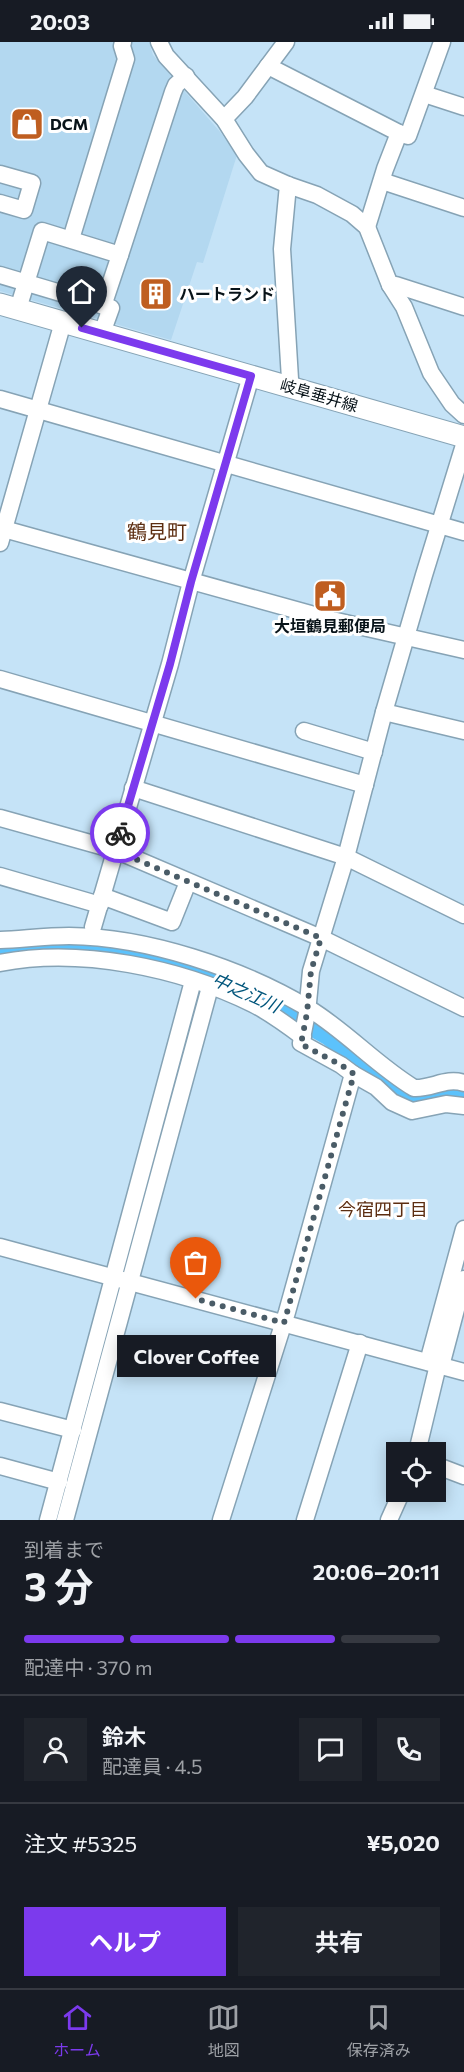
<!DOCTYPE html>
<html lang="ja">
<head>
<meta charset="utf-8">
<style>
  body { margin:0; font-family:Commissioner,"Noto Sans JP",sans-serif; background:#20242c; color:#f1f3f6; height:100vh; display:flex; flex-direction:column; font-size:22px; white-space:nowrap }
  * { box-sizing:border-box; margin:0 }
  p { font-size:20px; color:#9ea1a6 }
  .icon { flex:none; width:33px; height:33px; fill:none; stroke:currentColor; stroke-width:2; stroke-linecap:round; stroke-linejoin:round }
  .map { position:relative; height:1478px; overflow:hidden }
  .details { display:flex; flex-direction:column; background:#171b24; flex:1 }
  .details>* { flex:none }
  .tools { position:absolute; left:386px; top:1400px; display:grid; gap:12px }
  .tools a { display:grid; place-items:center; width:60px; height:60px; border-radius:0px; background:#171b24; box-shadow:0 3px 15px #0003; font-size:30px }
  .pin { position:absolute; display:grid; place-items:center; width:51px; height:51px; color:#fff; margin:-62px -26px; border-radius:50% 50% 50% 0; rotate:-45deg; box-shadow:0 0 6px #0007 }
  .pin .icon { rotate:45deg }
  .courier { position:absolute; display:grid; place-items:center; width:60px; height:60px; margin:-30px; border:4px solid #7c3aed; border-radius:50%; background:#fff; color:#222; box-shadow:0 2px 8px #0007 }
  .bubble { position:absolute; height:42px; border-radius:0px; background:#171b24; box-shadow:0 3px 15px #0003; font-size:20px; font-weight:700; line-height:42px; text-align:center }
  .overview em { font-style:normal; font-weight:700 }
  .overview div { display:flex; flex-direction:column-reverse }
  .overview { display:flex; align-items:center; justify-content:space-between; height:102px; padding:0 24px }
  h1 { font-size:39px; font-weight:700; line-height:45px }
  .bar { display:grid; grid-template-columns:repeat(4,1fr); gap:9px 6px; align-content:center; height:72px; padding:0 24px }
  .bar i { height:8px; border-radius:4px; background:#363941 }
  .bar .active { background:#7c3aed }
  .bar p { grid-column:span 4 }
  .line { display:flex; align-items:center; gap:15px; padding:0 24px; border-top:2px solid #363941 }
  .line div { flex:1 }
  .round { display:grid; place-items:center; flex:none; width:63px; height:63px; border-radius:0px; background:#20242c }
  .cta { display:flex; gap:12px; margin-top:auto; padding:12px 24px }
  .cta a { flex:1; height:69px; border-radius:0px; background:#7c3aed; color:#fff; font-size:24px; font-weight:700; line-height:69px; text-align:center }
  .cta a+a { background:#20242c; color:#f1f3f6 }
  .status { display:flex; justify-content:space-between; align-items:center; height:42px; padding:0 30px; background:#171b24; direction:ltr }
  .status svg { height:16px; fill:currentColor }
  .tabs { display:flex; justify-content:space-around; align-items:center; height:84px; border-top:2px solid #363941; background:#171b24; font-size:16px; color:#9ea1a6 }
  .tabs a { display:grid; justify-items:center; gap:3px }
  .tabs .active { color:#7c3aed }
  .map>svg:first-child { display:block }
  .built { fill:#b3d8f0 }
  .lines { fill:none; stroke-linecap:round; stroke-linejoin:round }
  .stream { stroke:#5cc2fc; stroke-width:4 }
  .river { stroke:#5cc2fc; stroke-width:21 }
  .minor-casing { stroke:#86a3b5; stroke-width:19 }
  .major-casing { stroke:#86a3b5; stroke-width:23 }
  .minor { stroke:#fff; stroke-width:16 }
  .major { stroke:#fff; stroke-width:21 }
  .done { stroke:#4a5c67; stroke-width:6; stroke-dasharray:0 10.8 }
  .route { stroke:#7c3aed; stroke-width:8 }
  .labels { text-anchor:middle; stroke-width:6; stroke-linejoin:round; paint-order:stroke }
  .poi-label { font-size:16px; font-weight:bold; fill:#081319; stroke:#fff; text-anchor:start }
  .street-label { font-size:16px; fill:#081319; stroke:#fff }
  .water-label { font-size:18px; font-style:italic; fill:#00557b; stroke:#fff }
  .neighbourhood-label { font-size:18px; fill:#5c2d10; stroke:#fff }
  .quarter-label { font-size:20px; fill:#5c2d10; stroke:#fff }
</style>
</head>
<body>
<div class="status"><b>20:03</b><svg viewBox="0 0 49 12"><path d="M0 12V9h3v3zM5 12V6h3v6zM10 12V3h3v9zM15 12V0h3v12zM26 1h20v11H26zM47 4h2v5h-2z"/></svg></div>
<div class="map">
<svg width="464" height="1478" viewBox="0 0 464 1478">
  <rect width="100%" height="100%" fill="#c5e3f7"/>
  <polygon class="built" points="0,0 149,0 153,13 221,91 237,113 203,221 197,220 171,298 0,249"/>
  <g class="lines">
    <polyline class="stream" points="164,1084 200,947"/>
    <path class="river" d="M0,907l57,-3 79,8 32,8 36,13 51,18 74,42 73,62c27,10 36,-12 62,-2"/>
    <defs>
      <g id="minor">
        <polyline points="159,0 166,14 224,77 246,112 261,131 288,143 317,153 352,172 367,185 390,243 404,265 431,331 452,362 464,373"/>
        <polyline points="268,24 399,91 408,94 442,0"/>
        <polyline points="424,52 464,65"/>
        <polyline points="224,77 245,55 286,0"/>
        <polyline points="0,132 32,141 24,168 0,161"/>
        <polyline points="382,139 464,166"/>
        <polyline points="288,143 282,207 290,337 288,344"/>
        <polyline points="367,185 385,127 399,91"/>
        <polyline points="71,197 126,17 122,4 123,0"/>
        <polyline points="120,213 173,50 176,43 186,34"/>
        <polyline points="0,233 111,266 102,291"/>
        <polyline points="390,243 396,243 464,265"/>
        <polyline points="18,267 42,189 120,213 103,264"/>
        <polyline points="0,357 464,490"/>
        <polyline points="0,486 332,578 464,608"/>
        <polyline points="0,501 63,280"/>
        <polyline points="0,637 365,743"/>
        <polyline points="384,670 464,689"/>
        <polyline points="304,689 374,710"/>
        <polyline points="133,746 346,815 464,873"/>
        <polyline points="0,776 115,808 321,896 464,966"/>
        <polyline points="0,834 100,863"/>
        <polyline points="102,854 172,880 188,840"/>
        <polyline points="93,885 170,622 191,540 251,334"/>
        <path d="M0,898c23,-1 46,-4 69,-4 78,1 172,32 239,72 38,23 68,57 106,80 18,1 32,-11 50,-5"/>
        <path d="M0,921c80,-16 180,5 253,41 18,9 34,21 50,33"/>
        <polyline points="353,1032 376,1045 392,1060 412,1069 446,1062 464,1064"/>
        <polyline points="0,1205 464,1330"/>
        <polyline points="428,1320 464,1187"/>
        <polyline points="441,1324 464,1237"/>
        <polyline points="0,1369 73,1388"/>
        <polyline points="417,1410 438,1323"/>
        <polyline points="435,1423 464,1434"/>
        <polyline points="0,1424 59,1440"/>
        <polyline points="48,1478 193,939"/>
        <polyline points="65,1478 210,945"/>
        <polyline points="221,1478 287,1270 353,1032 341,1023 301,1001 307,971 311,929 346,815 384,670 424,533 464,403"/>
        <polyline points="305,1478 360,1301"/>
        <polyline points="389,1478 402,1449"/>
      </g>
      <polyline id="major" points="0,262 464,395"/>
    </defs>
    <use href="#minor" class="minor-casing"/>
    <use href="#major" class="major-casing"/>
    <use href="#minor" class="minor"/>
    <use href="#major" class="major"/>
  </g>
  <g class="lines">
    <polyline class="done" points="120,791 114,808 321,896 311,929 307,971 301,1002 341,1023 354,1032 284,1281 196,1257"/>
    <polyline class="route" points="82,286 251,334 191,540 170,622 120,791"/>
  </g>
  <defs>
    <symbol id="shop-square" viewBox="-11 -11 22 22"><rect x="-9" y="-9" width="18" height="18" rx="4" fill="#bf5e20" stroke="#fff"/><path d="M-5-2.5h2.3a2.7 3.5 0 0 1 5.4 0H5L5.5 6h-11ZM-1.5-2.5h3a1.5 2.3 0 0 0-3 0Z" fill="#fff"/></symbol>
    <symbol id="building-square" viewBox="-11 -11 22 22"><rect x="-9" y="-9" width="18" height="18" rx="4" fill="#bf5e20" stroke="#fff"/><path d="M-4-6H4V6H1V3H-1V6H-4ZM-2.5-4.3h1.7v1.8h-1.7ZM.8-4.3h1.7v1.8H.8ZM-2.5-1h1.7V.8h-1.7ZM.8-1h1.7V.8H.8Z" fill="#fff"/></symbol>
    <symbol id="civic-square" viewBox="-11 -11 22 22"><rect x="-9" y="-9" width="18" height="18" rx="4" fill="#bf5e20" stroke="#fff"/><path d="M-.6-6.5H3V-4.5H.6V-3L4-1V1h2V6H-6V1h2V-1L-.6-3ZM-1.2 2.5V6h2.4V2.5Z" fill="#fff"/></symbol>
  </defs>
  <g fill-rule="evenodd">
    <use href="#shop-square" x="8" y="63" width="38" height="38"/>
    <use href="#building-square" x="137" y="233" width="38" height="38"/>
    <use href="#civic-square" x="311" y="535" width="38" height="38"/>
  </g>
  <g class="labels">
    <g class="poi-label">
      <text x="50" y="88">DCM</text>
      <text x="179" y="258">ハートランド</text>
      <text x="330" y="590" text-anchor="middle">大垣鶴見郵便局</text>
    </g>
    <g class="street-label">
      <text transform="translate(319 353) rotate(16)" y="6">岐阜垂井線</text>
    </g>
    <g class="water-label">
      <text transform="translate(246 951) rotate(24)" y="6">中之江川</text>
    </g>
    <g class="neighbourhood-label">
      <text x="383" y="1174">今宿四丁目</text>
    </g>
    <g class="quarter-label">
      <text x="157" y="497">鶴見町</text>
    </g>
  </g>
</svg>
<div class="tools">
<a><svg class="icon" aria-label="locate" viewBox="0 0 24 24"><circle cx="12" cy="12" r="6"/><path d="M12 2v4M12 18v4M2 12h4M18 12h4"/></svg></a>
</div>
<div class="pin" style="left:196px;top:1257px;background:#ea580c"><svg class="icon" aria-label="bag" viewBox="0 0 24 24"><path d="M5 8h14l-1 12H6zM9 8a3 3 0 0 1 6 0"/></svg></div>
<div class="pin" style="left:82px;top:286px;background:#1f2937"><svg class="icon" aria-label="home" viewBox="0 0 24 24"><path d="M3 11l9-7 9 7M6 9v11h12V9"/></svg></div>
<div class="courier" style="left:120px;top:791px"><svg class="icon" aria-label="bike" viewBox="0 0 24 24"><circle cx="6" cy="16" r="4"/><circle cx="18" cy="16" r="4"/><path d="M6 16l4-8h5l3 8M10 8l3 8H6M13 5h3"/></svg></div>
<div class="bubble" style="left:117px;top:1293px;width:159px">Clover Coffee</div>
</div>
<section class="details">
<div class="overview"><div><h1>3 分</h1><p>到着まで</p></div><em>20:06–20:11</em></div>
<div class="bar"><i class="active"></i><i class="active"></i><i class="active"></i><i></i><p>配達中 · 370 m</p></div>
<div class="line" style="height:108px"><a class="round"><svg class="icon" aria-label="person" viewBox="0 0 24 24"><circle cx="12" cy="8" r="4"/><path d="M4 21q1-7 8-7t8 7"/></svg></a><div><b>鈴木</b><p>配達員 · 4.5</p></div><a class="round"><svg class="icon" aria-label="chat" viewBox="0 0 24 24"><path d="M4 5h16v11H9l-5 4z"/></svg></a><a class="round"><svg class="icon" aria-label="phone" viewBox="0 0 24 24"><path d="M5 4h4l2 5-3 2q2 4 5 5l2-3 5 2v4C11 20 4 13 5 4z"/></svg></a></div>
<div class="line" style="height:78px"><div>注文 #5325</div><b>¥5,020</b></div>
<div class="cta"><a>ヘルプ</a><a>共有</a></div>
</section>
<nav class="tabs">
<a class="active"><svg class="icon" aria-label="home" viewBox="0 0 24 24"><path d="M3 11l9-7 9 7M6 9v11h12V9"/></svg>ホーム</a>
<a><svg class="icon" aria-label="map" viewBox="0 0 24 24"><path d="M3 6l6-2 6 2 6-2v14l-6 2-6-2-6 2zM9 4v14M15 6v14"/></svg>地図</a>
<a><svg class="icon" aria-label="saved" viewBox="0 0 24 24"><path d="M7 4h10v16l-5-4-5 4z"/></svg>保存済み</a>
</nav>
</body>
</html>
